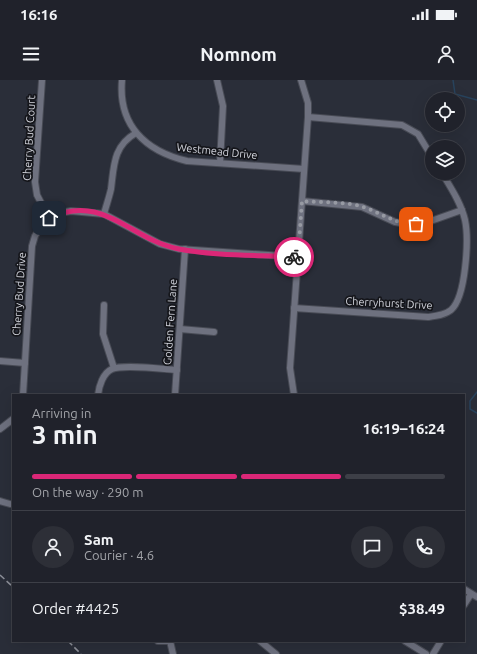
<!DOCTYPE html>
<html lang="en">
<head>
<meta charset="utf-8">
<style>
  body { margin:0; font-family:Ubuntu,sans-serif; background:#2d2f37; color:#f1f3f6; height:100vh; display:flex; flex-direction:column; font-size:15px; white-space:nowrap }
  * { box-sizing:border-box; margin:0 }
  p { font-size:13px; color:#a2a4a9 }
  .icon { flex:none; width:22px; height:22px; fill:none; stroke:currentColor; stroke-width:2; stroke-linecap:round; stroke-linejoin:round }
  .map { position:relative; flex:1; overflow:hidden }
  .panel { position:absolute; left:12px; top:314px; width:453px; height:248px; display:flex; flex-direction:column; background:#20222b; border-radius:0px; box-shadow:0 4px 16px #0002,0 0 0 1px #3d3f47 }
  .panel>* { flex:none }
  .controls { position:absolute; left:425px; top:12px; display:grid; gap:8px }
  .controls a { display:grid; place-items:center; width:40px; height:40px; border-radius:50%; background:#20222b; box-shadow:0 4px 16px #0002,0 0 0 1px #3d3f47; font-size:20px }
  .pin { position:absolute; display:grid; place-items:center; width:34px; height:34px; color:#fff; margin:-17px; border-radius:8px; box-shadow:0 2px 6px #0006 }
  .courier { position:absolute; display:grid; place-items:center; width:40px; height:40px; margin:-20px; border:3px solid #db2777; border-radius:50%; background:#fff; color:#222; box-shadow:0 1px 5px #0007 }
  .headline em { font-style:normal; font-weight:700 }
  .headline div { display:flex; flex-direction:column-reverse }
  .headline { display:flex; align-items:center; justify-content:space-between; height:68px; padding:0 20px }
  h1 { font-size:26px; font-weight:700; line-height:30px }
  .bar { display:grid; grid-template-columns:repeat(4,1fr); gap:6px 4px; align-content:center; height:48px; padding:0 20px }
  .bar i { height:5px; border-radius:3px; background:#3d3f47 }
  .bar .active { background:#db2777 }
  .bar p { grid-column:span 4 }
  .line { display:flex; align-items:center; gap:10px; padding:0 20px; border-top:1px solid #3d3f47 }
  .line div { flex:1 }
  .round { display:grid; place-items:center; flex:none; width:42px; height:42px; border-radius:21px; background:#2d2f37 }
  .status { display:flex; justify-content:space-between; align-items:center; height:28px; padding:0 20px; background:#20222b; direction:ltr }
  .status svg { height:11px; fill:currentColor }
  header { display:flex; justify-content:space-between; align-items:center; height:52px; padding:0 20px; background:#20222b; font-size:18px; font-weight:700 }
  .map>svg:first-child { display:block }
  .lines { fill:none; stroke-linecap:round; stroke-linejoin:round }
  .stream { stroke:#28435d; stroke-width:1.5 }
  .street-casing { stroke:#484b55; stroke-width:8 }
  .street { stroke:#6e717f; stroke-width:6 }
  .rail { stroke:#8e919a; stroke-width:1.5; stroke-dasharray:6 3; stroke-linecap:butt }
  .done { stroke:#979aa3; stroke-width:4; stroke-dasharray:0 7.2 }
  .route { stroke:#db2777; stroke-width:5 }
  .labels { text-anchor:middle; stroke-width:3.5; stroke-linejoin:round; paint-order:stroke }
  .street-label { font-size:11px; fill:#d2d4dc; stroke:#15161b }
</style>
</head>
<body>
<div class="status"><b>16:16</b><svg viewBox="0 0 49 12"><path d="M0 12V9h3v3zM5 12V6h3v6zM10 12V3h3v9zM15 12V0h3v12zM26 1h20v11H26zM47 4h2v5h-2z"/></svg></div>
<header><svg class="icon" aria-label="menu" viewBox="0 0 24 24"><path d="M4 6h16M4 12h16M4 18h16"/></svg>Nomnom<svg class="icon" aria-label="person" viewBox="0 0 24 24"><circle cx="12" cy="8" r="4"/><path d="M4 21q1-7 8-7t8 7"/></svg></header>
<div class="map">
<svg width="477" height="574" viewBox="0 0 477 574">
  <rect width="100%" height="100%" fill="#2a2e39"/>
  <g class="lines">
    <g class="stream">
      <polyline points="453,0 455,14 477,20"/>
      <polyline points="477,312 470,321 470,329 477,333"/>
    </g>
    <defs>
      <g id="street">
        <polyline points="42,0 35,102 37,115 49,138"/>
        <path d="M122,0c-4,45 23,71 65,81l117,8"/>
        <polyline points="217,0 223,26 220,83"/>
        <polyline points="308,37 402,45 418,54 432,77"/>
        <polyline points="302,121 362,127 395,142 406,144 428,142 462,130"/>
        <path d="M104,134c2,-8 5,-16 7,-25 3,-23 2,-43 25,-56"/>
        <polyline points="104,225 103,254 114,288"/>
        <path d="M294,228l134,9c8,-1 17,-2 23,-7 15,-13 18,-71 14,-90 -4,-17 -14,-32 -23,-47"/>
        <polyline points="180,249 214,252"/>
        <polyline points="0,281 25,283"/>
        <polyline points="23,315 32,166 35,156 43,143 60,133 71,131 104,134 160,164 179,169 298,177"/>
        <path d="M98,315c1,-9 5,-22 14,-26 12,-5 51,0 65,1"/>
        <polyline points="175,315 185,169"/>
        <polyline points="294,315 290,288 308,37 308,23 301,0"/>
        <polyline points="0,349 13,339"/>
        <polyline points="0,421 10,424"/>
        <polyline points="464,509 477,517"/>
        <polyline points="464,525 471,514"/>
        <polyline points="158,561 170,561"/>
        <polyline points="170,561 173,574"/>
        <polyline points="260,561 276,574"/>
        <polyline points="405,561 426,574"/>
        <polyline points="433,574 441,561"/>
      </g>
    </defs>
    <use href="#street" class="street-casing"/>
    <use href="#street" class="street"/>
    <g class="rail">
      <polyline points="0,495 13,507"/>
      <polyline points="68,561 81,574"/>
    </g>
  </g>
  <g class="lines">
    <path class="done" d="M294,177h4l4,-56c19,2 43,0 61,6 19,6 33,18 53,17"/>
    <path class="route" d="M49,138c55,-26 81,22 130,31 36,7 78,6 115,8"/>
  </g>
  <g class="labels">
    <g class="street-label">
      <text transform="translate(29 58) rotate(-87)" y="4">Cherry Bud Court</text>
      <text transform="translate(217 71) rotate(6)" y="4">Westmead Drive</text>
      <text transform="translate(19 214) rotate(-86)" y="4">Cherry Bud Drive</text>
      <text transform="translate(389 223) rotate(3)" y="4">Cherryhurst Drive</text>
      <text transform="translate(170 242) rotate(-86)" y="4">Golden Fern Lane</text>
    </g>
  </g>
</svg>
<div class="controls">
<a><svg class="icon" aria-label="locate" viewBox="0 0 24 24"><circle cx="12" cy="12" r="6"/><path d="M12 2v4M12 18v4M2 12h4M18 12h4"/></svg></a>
<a><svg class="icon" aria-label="layers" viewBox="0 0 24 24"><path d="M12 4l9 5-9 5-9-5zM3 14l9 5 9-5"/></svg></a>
</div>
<div class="pin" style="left:416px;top:144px;background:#ea580c"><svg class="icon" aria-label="bag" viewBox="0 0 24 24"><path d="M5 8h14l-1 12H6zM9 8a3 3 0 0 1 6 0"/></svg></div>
<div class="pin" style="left:49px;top:138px;background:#1f2937"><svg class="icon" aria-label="home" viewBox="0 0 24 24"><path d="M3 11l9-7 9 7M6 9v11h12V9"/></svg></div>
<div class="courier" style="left:294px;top:177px"><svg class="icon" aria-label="bike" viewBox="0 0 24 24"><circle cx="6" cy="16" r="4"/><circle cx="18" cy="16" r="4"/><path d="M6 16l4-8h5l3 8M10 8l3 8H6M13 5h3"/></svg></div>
<section class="panel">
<div class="headline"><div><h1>3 min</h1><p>Arriving in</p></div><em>16:19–16:24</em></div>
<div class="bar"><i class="active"></i><i class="active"></i><i class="active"></i><i></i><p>On the way · 290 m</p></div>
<div class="line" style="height:72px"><a class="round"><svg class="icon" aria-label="person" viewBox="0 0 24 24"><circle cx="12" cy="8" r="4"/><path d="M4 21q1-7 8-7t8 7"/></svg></a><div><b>Sam</b><p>Courier · 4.6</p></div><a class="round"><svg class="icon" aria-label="chat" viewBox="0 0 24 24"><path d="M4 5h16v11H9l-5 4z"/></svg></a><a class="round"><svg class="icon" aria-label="phone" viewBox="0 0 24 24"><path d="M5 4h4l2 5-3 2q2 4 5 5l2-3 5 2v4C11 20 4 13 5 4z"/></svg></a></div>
<div class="line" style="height:52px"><div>Order #4425</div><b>$38.49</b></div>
</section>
</div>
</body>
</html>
